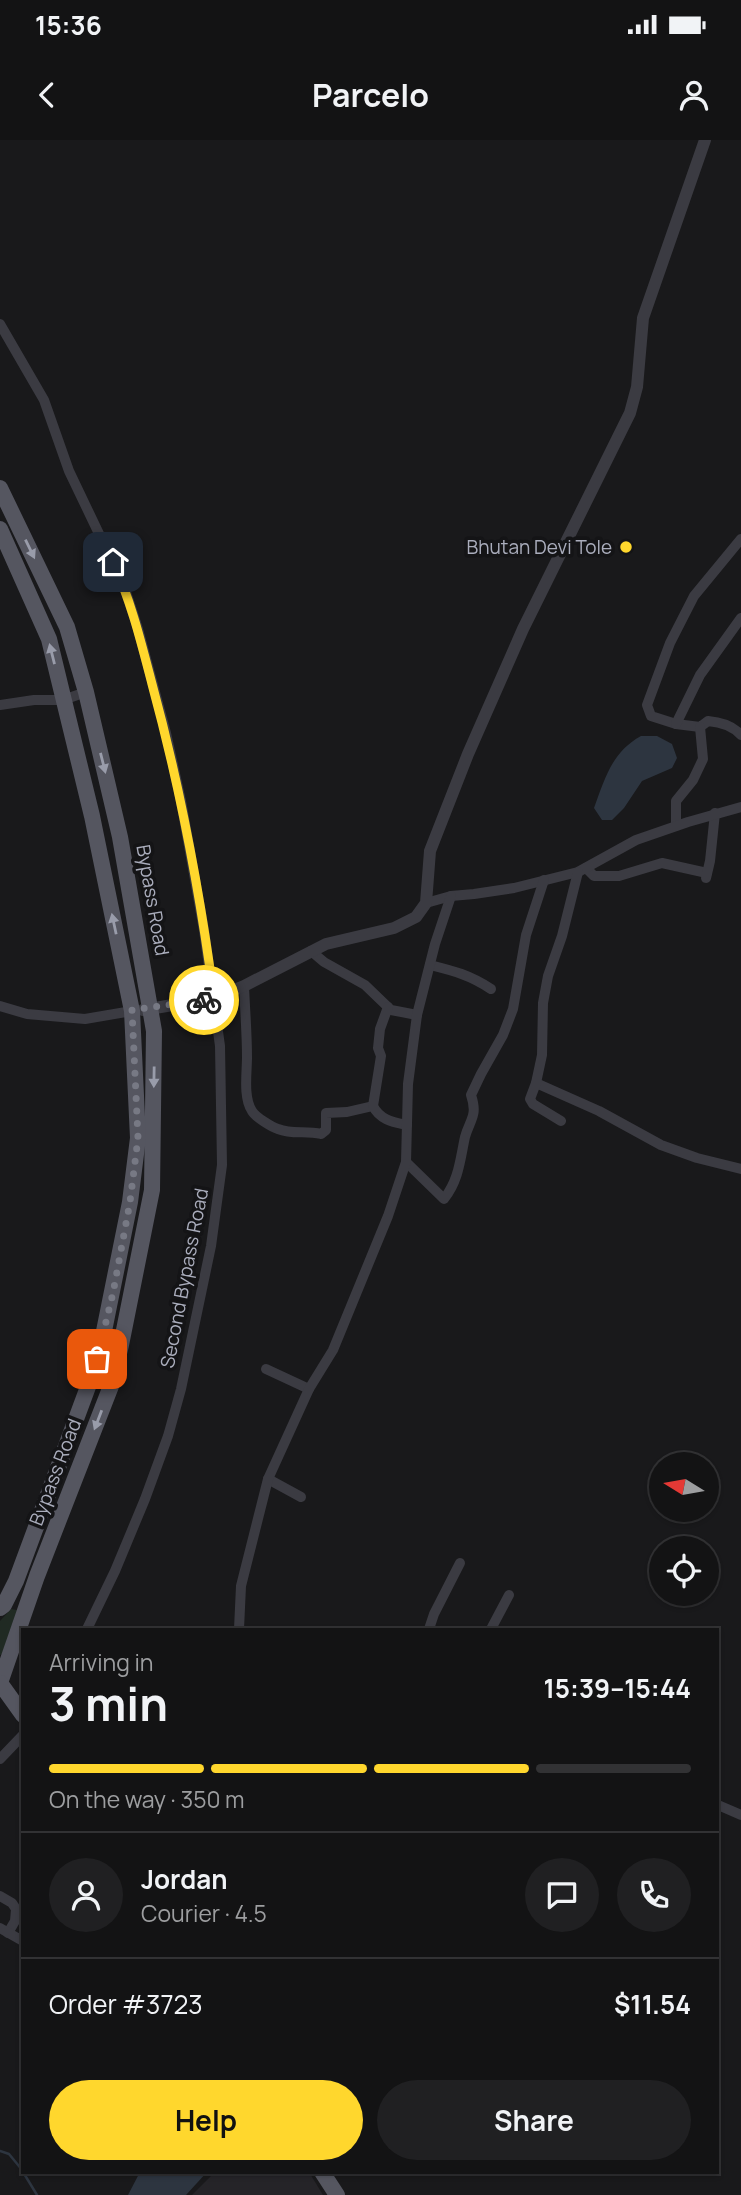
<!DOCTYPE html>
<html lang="en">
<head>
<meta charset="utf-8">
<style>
  body { margin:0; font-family:Manrope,sans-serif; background:#202022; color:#f1f3f6; height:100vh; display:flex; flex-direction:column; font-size:26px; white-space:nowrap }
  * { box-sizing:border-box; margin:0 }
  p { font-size:23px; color:#9d9ea0 }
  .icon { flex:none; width:38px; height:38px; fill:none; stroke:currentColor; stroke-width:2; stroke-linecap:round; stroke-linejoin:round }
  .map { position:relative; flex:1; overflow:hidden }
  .drawer { position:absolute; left:21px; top:1488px; width:698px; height:546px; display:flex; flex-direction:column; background:#131314; border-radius:0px; box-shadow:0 2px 5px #0004,0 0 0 2px #323234 }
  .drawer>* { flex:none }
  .needle { width:46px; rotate:281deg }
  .fabs { position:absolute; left:649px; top:1312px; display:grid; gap:14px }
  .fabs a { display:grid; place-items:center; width:70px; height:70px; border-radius:50%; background:#131314; box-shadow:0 2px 5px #0004,0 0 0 2px #323234; font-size:35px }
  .pin { position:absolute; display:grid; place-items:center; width:60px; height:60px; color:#fff; margin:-30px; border-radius:14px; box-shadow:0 4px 10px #0006 }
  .courier { position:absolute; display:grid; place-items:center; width:70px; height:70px; margin:-35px; border:5px solid #ffd72d; border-radius:50%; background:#fff; color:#222; box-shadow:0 2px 9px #0007 }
  .head em { font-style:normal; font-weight:700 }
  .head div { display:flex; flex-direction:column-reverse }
  .head { display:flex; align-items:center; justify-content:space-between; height:119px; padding:0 28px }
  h1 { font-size:46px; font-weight:700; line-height:52px }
  .bar { display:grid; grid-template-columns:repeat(4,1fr); gap:10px 7px; align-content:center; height:84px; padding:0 28px }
  .bar i { height:9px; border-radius:5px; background:#323234 }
  .bar .current { background:#ffd72d }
  .bar p { grid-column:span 4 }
  .line { display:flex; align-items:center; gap:18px; padding:0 28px; border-top:2px solid #323234 }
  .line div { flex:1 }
  .round { display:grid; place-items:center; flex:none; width:74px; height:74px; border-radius:37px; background:#202022 }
  .primary-button { display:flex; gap:14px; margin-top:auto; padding:14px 28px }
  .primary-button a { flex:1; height:80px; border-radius:42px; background:#ffd72d; color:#111; font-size:28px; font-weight:700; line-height:80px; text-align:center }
  .primary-button a+a { background:#202022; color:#f1f3f6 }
  .status { display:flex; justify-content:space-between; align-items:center; height:49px; padding:0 35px; background:#131314; direction:ltr }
  .status svg { height:19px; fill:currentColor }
  header { display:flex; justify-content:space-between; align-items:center; height:91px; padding:0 28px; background:#131314; font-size:32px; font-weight:700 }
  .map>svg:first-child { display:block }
  .built { fill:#252428 }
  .green { fill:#202a23 }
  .water { fill:#2d3540 }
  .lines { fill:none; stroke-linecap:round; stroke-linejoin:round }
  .stream { stroke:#2d3540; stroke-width:2.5 }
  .minor { stroke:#3b3b42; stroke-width:10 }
  .tertiary { stroke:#3b3b42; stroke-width:12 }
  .primary { stroke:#555660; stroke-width:16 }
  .oneway { fill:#999caa }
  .done { stroke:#777984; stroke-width:7; stroke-dasharray:0 12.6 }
  .route { stroke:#ffd72d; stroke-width:9 }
  .poi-dot { fill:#ffd72d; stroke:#141416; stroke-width:2.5 }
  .labels { text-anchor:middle; stroke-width:7; stroke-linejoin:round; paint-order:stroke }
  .poi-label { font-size:19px; fill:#aaadbc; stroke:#141416; text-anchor:end }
  .street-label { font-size:19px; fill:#aaadbc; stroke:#141416 }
</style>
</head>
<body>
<div class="status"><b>15:36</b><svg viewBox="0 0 49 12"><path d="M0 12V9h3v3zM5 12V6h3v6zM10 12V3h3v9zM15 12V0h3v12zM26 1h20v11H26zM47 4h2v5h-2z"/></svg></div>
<header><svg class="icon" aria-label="back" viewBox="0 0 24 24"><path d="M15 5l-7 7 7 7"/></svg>Parcelo<svg class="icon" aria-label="person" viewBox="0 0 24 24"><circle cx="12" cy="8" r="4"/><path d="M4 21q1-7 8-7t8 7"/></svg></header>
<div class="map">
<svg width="741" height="2055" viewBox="0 0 741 2055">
  <rect width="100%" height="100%" fill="#19191b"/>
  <polygon class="built" points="215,2032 309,2032 323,2055 192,2055"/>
  <polygon class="green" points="11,1469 17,1470 2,1514 0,1515 0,1481"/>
  <g class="water">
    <path d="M641,596h16l15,8 5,14 -5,10 -30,13 -18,27 -12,12h-10l-8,-12c11,-30 18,-56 47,-72z"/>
    <polygon points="140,2032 207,2032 186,2055 128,2055"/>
  </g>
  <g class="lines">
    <g class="stream">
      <polyline points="0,2011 9,2014 23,2031"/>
      <polyline points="23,2032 37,2055"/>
    </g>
    <g class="minor">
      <polyline points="0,184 44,260 69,331 124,446 138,489 166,593 181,661 204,790 220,906 222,1025 211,1106 181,1249 168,1296 145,1359 115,1431 87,1489"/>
      <path d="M741,399l-47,57 -24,47 -23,62 4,11 25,8 24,3 8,-6c12,1 25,5 33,14"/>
      <polyline points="0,565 34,560 63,560 86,552"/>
      <polyline points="676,584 700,535 741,478"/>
      <polyline points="676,686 676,661 693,640 703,619 700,587"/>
      <polyline points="586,728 594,736 619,736 662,723 707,733"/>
      <polyline points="706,738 710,721 715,673"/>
      <polyline points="426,763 451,756 474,754 514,748 578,732 636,700 688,682 741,667"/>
      <polyline points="311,811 324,822 365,845 391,870 417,875"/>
      <path d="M430,825c24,6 40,10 61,24"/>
      <path d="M244,846c1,24 3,48 3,71 0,15 -4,41 5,54 3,6 20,16 26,18 15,6 28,1 43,5l5,-4v-17l21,-1 26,-6"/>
      <polyline points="0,866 27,874 85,879 132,871"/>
      <path d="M388,867l-8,22 -2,19 3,8 -8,50c7,14 20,16 34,19"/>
      <polyline points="536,943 599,971 661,1005 697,1018 741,1029"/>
      <polyline points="561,981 533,964 530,959 536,943 542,915 543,863 548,836 562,796 578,732"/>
      <path d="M406,1022l38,37c15,-19 16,-39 21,-62 5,-18 13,-21 6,-42l10,-21 22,-39 10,-26 13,-74 18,-55"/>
      <polyline points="266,1229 309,1249"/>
      <polyline points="268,1339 301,1357"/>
      <polyline points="239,1489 241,1446 268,1339 309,1249 333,1210 388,1076 406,1022 408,944 417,875 435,804 451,756"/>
      <polyline points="429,1489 434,1474 460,1423"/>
      <polyline points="491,1489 509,1455"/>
      <polyline points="0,1619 23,1595"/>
      <polyline points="718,1665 741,1675"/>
      <polyline points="0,1756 12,1763 16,1769 15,1781 8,1793"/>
      <polyline points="0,1788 21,1800"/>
    </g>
    <polyline class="tertiary" points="143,870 214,858 244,846 326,804 394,788 416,777 426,763 430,711 468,614 523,489 630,273 637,247 643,178 705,0"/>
    <g class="primary">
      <polyline points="0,348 67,487 86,552 120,697 154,891 152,1050 121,1205 111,1246 37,1436 0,1543"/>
      <polyline points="0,389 49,499 92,676 132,871 138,998 130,1062 102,1201 92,1236 16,1441 4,1465 0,1468"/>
      <polyline points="0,1543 23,1575"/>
      <polyline points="322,2032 337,2055"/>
    </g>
  </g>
  <defs><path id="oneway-solid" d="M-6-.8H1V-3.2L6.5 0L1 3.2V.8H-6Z" transform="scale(1.75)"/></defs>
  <g class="oneway">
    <use href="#oneway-solid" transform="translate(30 409) rotate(64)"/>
    <use href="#oneway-solid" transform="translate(52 514) rotate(-104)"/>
    <use href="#oneway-solid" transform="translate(103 623) rotate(76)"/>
    <use href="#oneway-solid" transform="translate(114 784) rotate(-102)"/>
    <use href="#oneway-solid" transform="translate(154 937) rotate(91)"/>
    <use href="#oneway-solid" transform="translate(98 1280) rotate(111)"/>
  </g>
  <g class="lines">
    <polyline class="done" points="97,1219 113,1153 130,1062 138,998 132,870 204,860"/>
    <path class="route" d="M113,422c18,39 28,80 39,122 28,103 48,208 62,314l-10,2"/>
  </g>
  <circle class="poi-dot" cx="626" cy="407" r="7"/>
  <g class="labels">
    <g class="poi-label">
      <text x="612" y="414">Bhutan Devi Tole</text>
    </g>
    <g class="street-label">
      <text transform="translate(153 760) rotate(80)" y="7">Bypass Road</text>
      <text transform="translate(184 1138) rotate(-79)" y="7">Second Bypass Road</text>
      <text transform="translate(55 1332) rotate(-69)" y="7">Bypass Road</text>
    </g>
  </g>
</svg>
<div class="fabs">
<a><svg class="needle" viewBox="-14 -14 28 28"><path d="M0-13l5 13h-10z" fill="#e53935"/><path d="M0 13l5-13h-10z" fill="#9d9ea0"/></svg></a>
<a><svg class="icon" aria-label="locate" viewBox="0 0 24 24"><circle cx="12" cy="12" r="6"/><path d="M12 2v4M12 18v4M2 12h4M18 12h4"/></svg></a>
</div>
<div class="pin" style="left:97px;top:1219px;background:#ea580c"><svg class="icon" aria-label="bag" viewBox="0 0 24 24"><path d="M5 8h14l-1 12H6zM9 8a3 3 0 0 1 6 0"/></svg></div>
<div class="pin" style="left:113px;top:422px;background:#1f2937"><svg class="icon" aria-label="home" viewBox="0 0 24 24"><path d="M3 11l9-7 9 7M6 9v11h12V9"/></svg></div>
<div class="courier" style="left:204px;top:860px"><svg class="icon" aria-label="bike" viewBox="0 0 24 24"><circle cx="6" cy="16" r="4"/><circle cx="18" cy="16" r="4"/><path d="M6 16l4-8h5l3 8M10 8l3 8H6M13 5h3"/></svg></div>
<section class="drawer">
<div class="head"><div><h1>3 min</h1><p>Arriving in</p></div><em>15:39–15:44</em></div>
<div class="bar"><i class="current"></i><i class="current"></i><i class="current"></i><i></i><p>On the way · 350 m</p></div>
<div class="line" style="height:126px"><a class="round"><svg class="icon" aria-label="person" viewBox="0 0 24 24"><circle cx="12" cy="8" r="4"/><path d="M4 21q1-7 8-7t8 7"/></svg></a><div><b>Jordan</b><p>Courier · 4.5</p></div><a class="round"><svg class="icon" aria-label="chat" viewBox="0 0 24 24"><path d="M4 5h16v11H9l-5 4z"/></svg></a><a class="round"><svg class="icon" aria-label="phone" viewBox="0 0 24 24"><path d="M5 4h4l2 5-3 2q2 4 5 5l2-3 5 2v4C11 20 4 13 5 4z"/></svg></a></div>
<div class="line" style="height:91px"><div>Order #3723</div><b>$11.54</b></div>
<div class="primary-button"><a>Help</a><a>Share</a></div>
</section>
</div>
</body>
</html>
